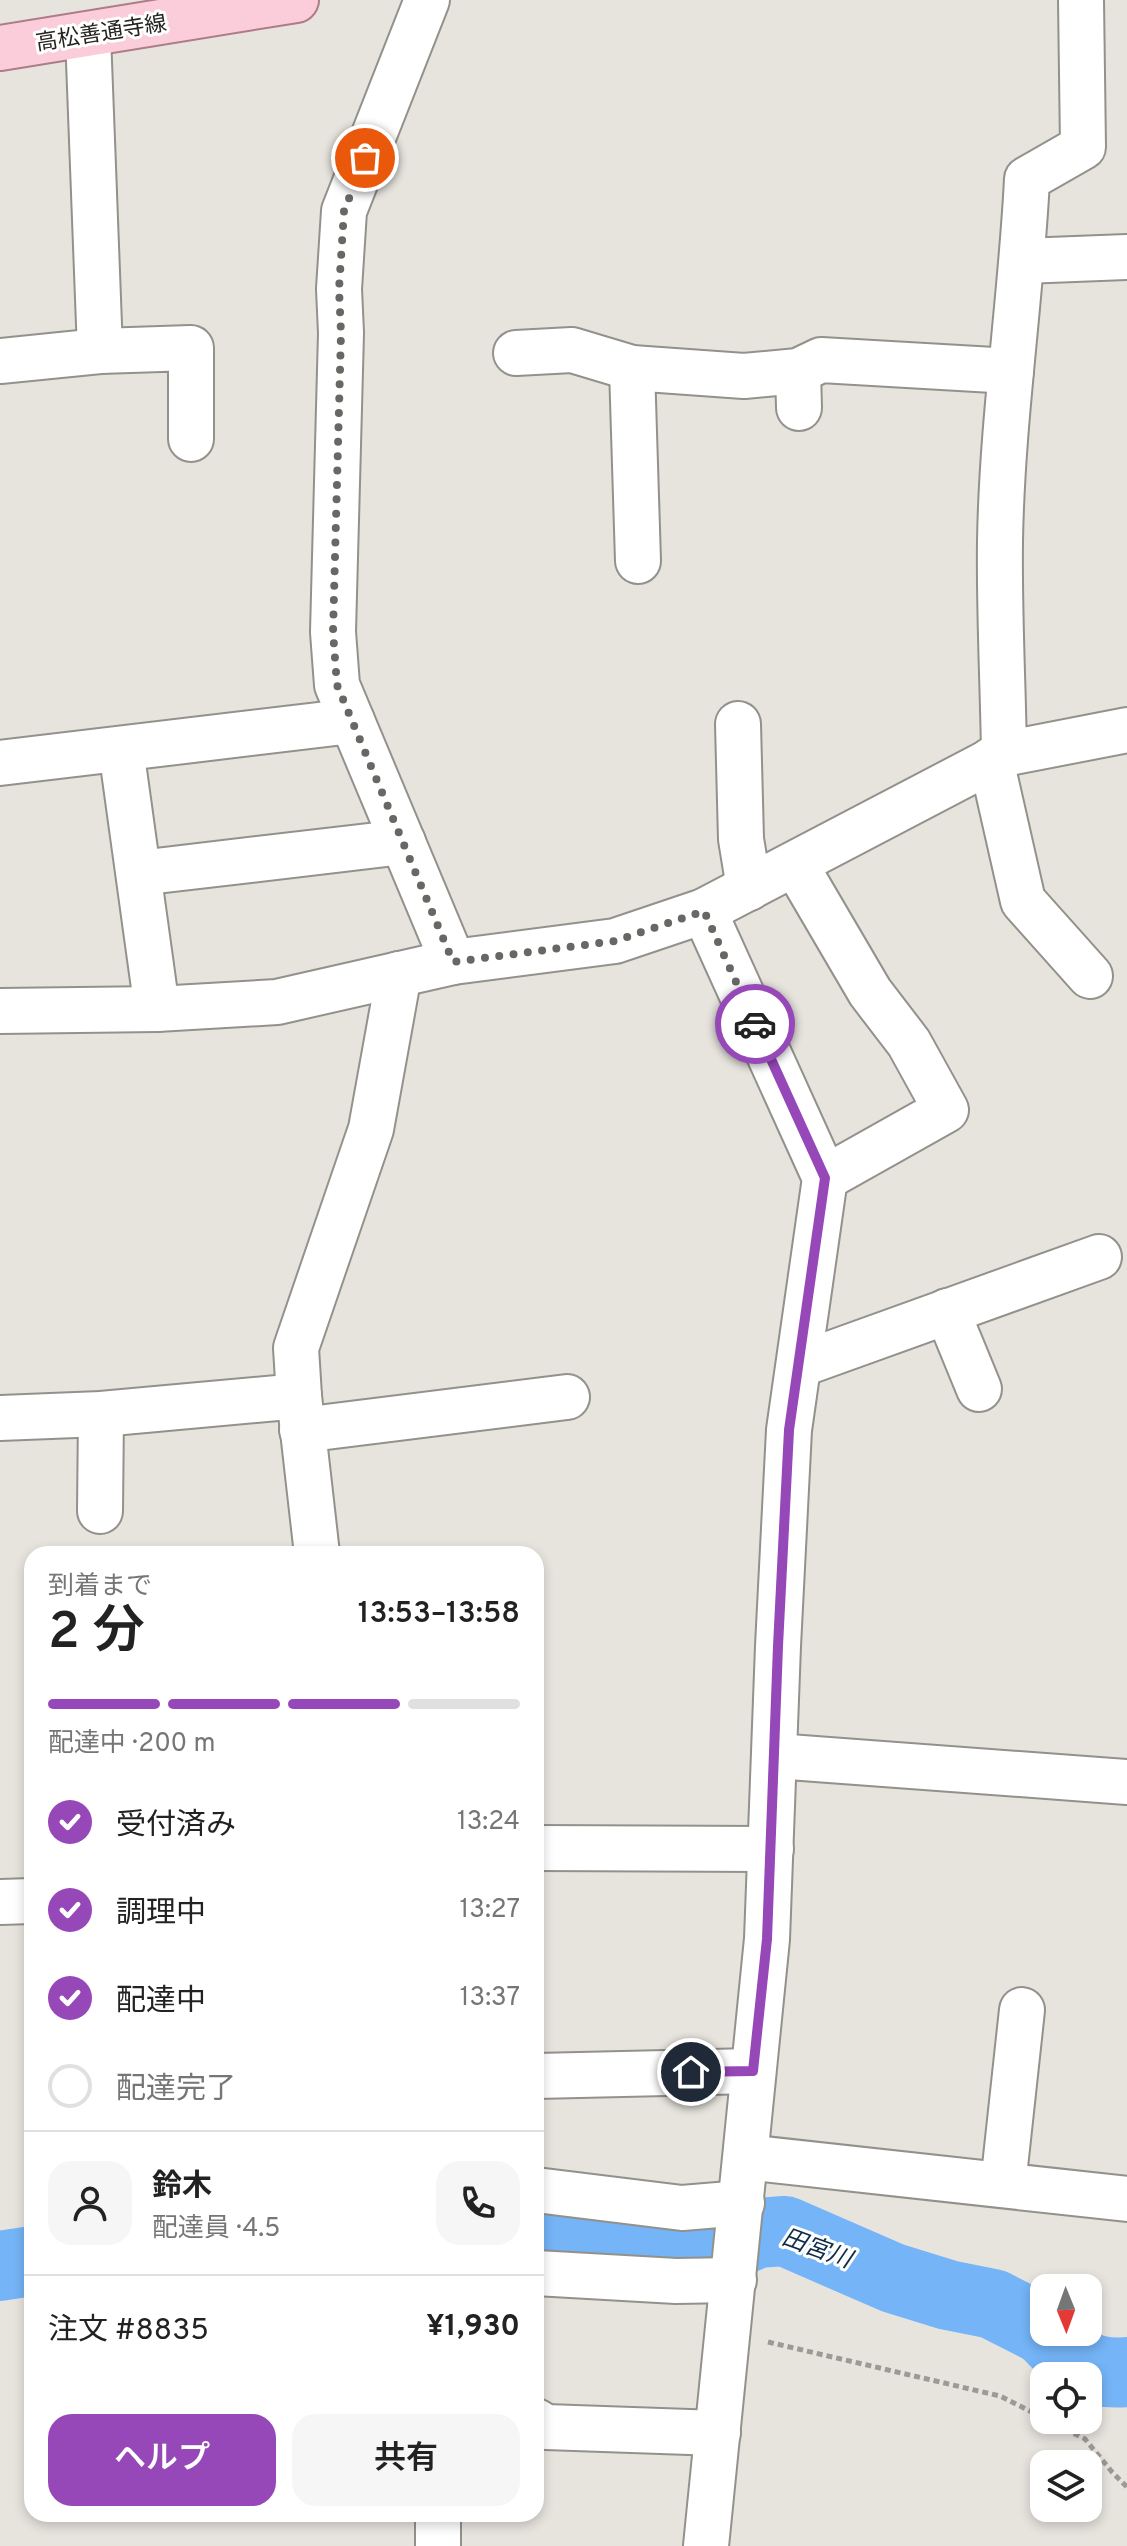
<!DOCTYPE html>
<html lang="ja">
<head>
<meta charset="utf-8">
<style>
  body { margin:0; font-family:Overpass,"Noto Sans JP",sans-serif; background:#f6f6f6; color:#222; height:100vh; display:flex; flex-direction:column; font-size:30px; white-space:nowrap }
  * { box-sizing:border-box; margin:0 }
  p { font-size:26px; color:#767676 }
  .icon { flex:none; width:44px; height:44px; fill:none; stroke:currentColor; stroke-width:2; stroke-linecap:round; stroke-linejoin:round }
  .map { position:relative; flex:1; overflow:hidden }
  .side { position:absolute; left:24px; top:1546px; width:520px; height:976px; display:flex; flex-direction:column; background:#fff; border-radius:24px; box-shadow:0 4px 12px #0003 }
  .side>* { flex:none }
  .needle { width:52px; rotate:179deg }
  .buttons { position:absolute; left:1030px; top:2274px; display:grid; gap:16px }
  .buttons a { display:grid; place-items:center; width:72px; height:72px; border-radius:16px; background:#fff; box-shadow:0 4px 12px #0003; font-size:40px }
  .pin { position:absolute; display:grid; place-items:center; width:68px; height:68px; color:#fff; margin:-34px; border:4px solid #fff; border-radius:50%; box-shadow:0 2px 8px #0007 }
  .courier { position:absolute; display:grid; place-items:center; width:80px; height:80px; margin:-40px; border:6px solid #9648b8; border-radius:50%; background:#fff; color:#222; box-shadow:0 2px 10px #0007 }
  .headline em { font-style:normal; font-weight:600 }
  .headline div { display:flex; flex-direction:column-reverse }
  .headline { display:flex; align-items:center; justify-content:space-between; height:136px; padding:0 24px }
  h1 { font-size:52px; font-weight:600; line-height:60px }
  .bar { display:grid; grid-template-columns:repeat(4,1fr); gap:12px 8px; align-content:center; height:96px; padding:0 24px }
  .bar i { height:10px; border-radius:6px; background:#e0e0e0 }
  .bar .on { background:#9648b8 }
  .bar p { grid-column:span 4 }
  .line { display:flex; align-items:center; gap:20px; padding:0 24px; border-top:2px solid #e0e0e0 }
  .line div { flex:1 }
  .round { display:grid; place-items:center; flex:none; width:84px; height:84px; border-radius:24px; background:#f6f6f6 }
  ol { padding:0 24px; list-style:none }
  li { display:flex; align-items:center; gap:24px; height:88px }
  li p { margin-inline-start:auto }
  li .icon { padding:8px; border-radius:50%; background:#9648b8; color:#fff; stroke-width:4 }
  li:last-child { color:#767676 }
  li i { width:44px; height:44px; border:4px solid #e0e0e0; border-radius:50% }
  .primary-button { display:flex; gap:16px; margin-top:auto; padding:16px 24px }
  .primary-button a { flex:1; height:92px; border-radius:24px; background:#9648b8; color:#fff; font-size:32px; font-weight:600; line-height:92px; text-align:center }
  .primary-button a+a { background:#f6f6f6; color:#222 }
  .map>svg:first-child { display:block }
  .lines { fill:none; stroke-linecap:round; stroke-linejoin:round }
  .river { stroke:#74b4f7; stroke-width:70 }
  .minor-casing { stroke:#93918b; stroke-width:48 }
  .major-casing { stroke:#ae7c89; stroke-width:48 }
  .path { stroke:#9c9a95; stroke-width:5; stroke-dasharray:6 4; stroke-linecap:butt }
  .minor { stroke:#fff; stroke-width:44 }
  .major { stroke:#fbcdda; stroke-width:44 }
  .done { stroke:#686763; stroke-width:8; stroke-dasharray:0 14.4 }
  .route { stroke:#9648b8; stroke-width:10 }
  .labels { text-anchor:middle; stroke-width:6; stroke-linejoin:round; paint-order:stroke }
  .street-label { font-size:22px; fill:#242321; stroke:#fff }
  .water-label { font-size:24px; font-style:italic; fill:#102b46; stroke:#fff }
</style>
</head>
<body>
<div class="map">
<svg width="1127" height="2546" viewBox="0 0 1127 2546">
  <rect width="100%" height="100%" fill="#e7e4de"/>
  <g class="lines">
    <g class="river">
      <polyline points="536,2236 608,2255 683,2256 717,2251 757,2233 785,2231 893,2278 948,2295 993,2304 1044,2330"/>
      <polyline points="0,2266 32,2261"/>
      <path d="M1046,2332c26,27 40,44 81,40"/>
    </g>
    <defs>
      <g id="minor">
        <polyline points="427,0 344,211 339,289 341,333 333,632 337,685 453,962"/>
        <polyline points="88,35 100,351"/>
        <polyline points="1023,261 1127,257"/>
        <polyline points="516,353 572,350 632,368 744,376 798,371 821,360 1011,371"/>
        <polyline points="0,361 100,351 191,348 191,439"/>
        <polyline points="632,368 638,561"/>
        <polyline points="798,371 799,408"/>
        <polyline points="738,724 741,839 749,888"/>
        <polyline points="121,749 157,1009"/>
        <path d="M1004,754c-1,-71 -5,-142 -4,-213 2,-121 21,-241 27,-362l56,-32 -2,-147"/>
        <polyline points="991,760 1023,901 1090,976"/>
        <polyline points="0,763 352,721"/>
        <polyline points="795,864 870,992 909,1043 946,1110 825,1178"/>
        <polyline points="139,873 403,842"/>
        <polyline points="704,911 825,1178 789,1430 778,1646 767,1939 706,2546"/>
        <polyline points="0,1011 157,1009 277,1002 453,962 615,941 704,911 1004,754 1127,730"/>
        <polyline points="947,1311 979,1389"/>
        <polyline points="799,1365 1099,1257"/>
        <polyline points="0,1418 101,1414 299,1396"/>
        <polyline points="302,1430 567,1397"/>
        <polyline points="100,1511 101,1414"/>
        <polyline points="317,1554 299,1396 296,1348 371,1129 399,974"/>
        <polyline points="775,1756 1127,1782"/>
        <polyline points="536,1848 771,1849"/>
        <polyline points="0,1902 32,1901"/>
        <polyline points="536,2076 753,2071"/>
        <polyline points="746,2157 1127,2199"/>
        <polyline points="1003,2185 1022,2010"/>
        <polyline points="536,2190 682,2208 742,2203"/>
        <polyline points="536,2273 676,2281 734,2280"/>
        <polyline points="536,2421 546,2427 718,2433"/>
        <polyline points="438,2546 438,2514"/>
      </g>
      <polyline id="major" points="0,48 296,0"/>
    </defs>
    <use href="#minor" class="minor-casing"/>
    <use href="#major" class="major-casing"/>
    <g class="path">
      <polyline points="768,2342 1000,2396 1044,2418"/>
      <polyline points="1047,2420 1085,2439 1112,2472 1127,2487"/>
    </g>
    <use href="#minor" class="minor"/>
    <use href="#major" class="major"/>
  </g>
  <g class="lines">
    <polyline class="done" points="365,158 344,211 339,289 341,333 333,632 337,685 453,962 615,941 704,911 755,1024"/>
    <polyline class="route" points="691,2072 753,2071 767,1939 778,1646 789,1430 825,1178 755,1024"/>
  </g>
  <g class="labels">
    <g class="street-label">
      <text transform="translate(101 32) rotate(-9)" y="8">高松善通寺線</text>
    </g>
    <g class="water-label">
      <text transform="translate(817 2248) rotate(20)" y="8">田宮川</text>
    </g>
  </g>
</svg>
<div class="buttons">
<a><svg class="needle" viewBox="-14 -14 28 28"><path d="M0-13l5 13h-10z" fill="#e53935"/><path d="M0 13l5-13h-10z" fill="#767676"/></svg></a>
<a><svg class="icon" aria-label="locate" viewBox="0 0 24 24"><circle cx="12" cy="12" r="6"/><path d="M12 2v4M12 18v4M2 12h4M18 12h4"/></svg></a>
<a><svg class="icon" aria-label="layers" viewBox="0 0 24 24"><path d="M12 4l9 5-9 5-9-5zM3 14l9 5 9-5"/></svg></a>
</div>
<div class="pin" style="left:365px;top:158px;background:#ea580c"><svg class="icon" aria-label="bag" viewBox="0 0 24 24"><path d="M5 8h14l-1 12H6zM9 8a3 3 0 0 1 6 0"/></svg></div>
<div class="pin" style="left:691px;top:2072px;background:#1f2937"><svg class="icon" aria-label="home" viewBox="0 0 24 24"><path d="M3 11l9-7 9 7M6 9v11h12V9"/></svg></div>
<div class="courier" style="left:755px;top:1024px"><svg class="icon" aria-label="car" viewBox="0 0 24 24"><path d="M5 17H2v-5l4-1 3-4h7l3 4 3 1v5h-3M9 17h6M6 11h13"/><circle cx="7" cy="17" r="2"/><circle cx="17" cy="17" r="2"/></svg></div>
<section class="side">
<div class="headline"><div><h1>2 分</h1><p>到着まで</p></div><em>13:53–13:58</em></div>
<div class="bar"><i class="on"></i><i class="on"></i><i class="on"></i><i></i><p>配達中 · 200 m</p></div>
<ol>
<li><svg class="icon" aria-label="check" viewBox="0 0 24 24"><path d="M5 12l5 5 9-10"/></svg>受付済み<p>13:24</p></li>
<li><svg class="icon" aria-label="check" viewBox="0 0 24 24"><path d="M5 12l5 5 9-10"/></svg>調理中<p>13:27</p></li>
<li><svg class="icon" aria-label="check" viewBox="0 0 24 24"><path d="M5 12l5 5 9-10"/></svg>配達中<p>13:37</p></li>
<li><i></i>配達完了</li>
</ol>
<div class="line" style="height:144px"><a class="round"><svg class="icon" aria-label="person" viewBox="0 0 24 24"><circle cx="12" cy="8" r="4"/><path d="M4 21q1-7 8-7t8 7"/></svg></a><div><b>鈴木</b><p>配達員 · 4.5</p></div><a class="round"><svg class="icon" aria-label="phone" viewBox="0 0 24 24"><path d="M5 4h4l2 5-3 2q2 4 5 5l2-3 5 2v4C11 20 4 13 5 4z"/></svg></a></div>
<div class="line" style="height:104px"><div>注文 #8835</div><b>¥1,930</b></div>
<div class="primary-button"><a>ヘルプ</a><a>共有</a></div>
</section>
</div>
</body>
</html>
